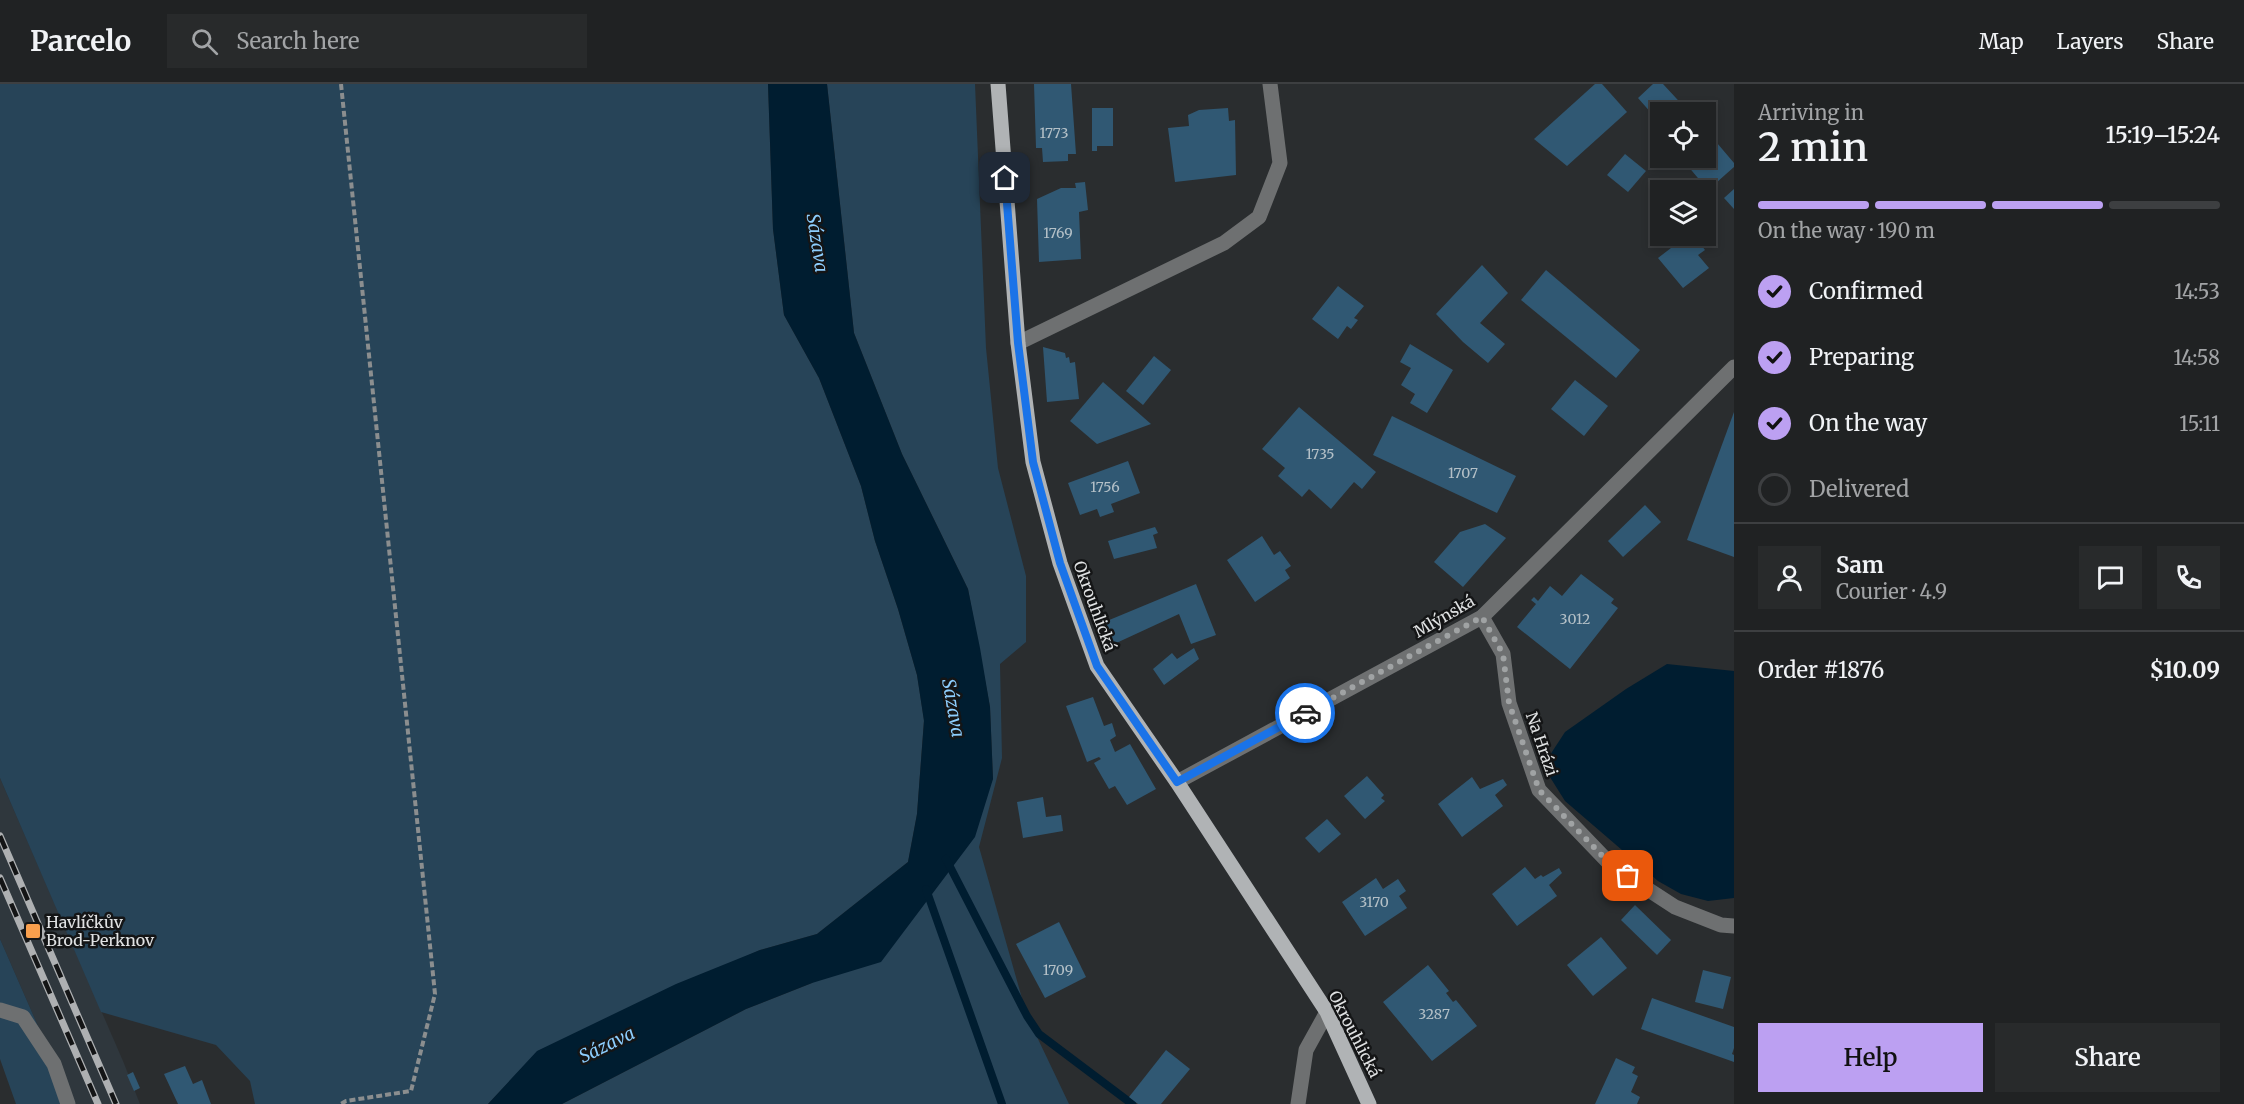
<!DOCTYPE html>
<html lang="en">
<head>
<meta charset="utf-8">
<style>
  body { margin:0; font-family:Merriweather,serif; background:#282a2b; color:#f1f3f6; height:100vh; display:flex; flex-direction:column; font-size:22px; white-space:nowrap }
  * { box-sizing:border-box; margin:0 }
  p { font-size:20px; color:#a2a4a6 }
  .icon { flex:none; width:33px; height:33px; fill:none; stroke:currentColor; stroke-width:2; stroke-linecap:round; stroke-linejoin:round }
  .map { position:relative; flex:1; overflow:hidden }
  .details { display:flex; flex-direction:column; background:#202223; width:510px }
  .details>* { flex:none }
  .controls { position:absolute; left:1650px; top:18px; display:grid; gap:12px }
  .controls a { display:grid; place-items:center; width:66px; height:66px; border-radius:0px; background:#202223; box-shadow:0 3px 9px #0003,0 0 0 2px #3d3f41; font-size:30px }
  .pin { position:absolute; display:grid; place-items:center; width:51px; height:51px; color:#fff; margin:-26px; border-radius:12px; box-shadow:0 3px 9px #0006 }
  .courier { position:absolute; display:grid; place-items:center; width:60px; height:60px; margin:-30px; border:4px solid #1a73e8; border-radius:50%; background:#fff; color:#222; box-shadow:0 2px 8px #0007 }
  .head em { font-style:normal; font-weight:600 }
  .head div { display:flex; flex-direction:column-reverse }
  .head { display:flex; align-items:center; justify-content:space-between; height:102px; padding:0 24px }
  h1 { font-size:39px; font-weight:600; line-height:45px }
  .bar { display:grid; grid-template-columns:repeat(4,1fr); gap:9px 6px; align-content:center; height:72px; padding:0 24px }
  .bar i { height:8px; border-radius:4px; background:#3d3f41 }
  .bar .current { background:#bca0f2 }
  .bar p { grid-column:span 4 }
  .line { display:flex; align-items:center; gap:15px; padding:0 24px; border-top:2px solid #3d3f41 }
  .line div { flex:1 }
  .round { display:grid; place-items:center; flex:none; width:63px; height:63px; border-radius:0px; background:#282a2b }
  ol { padding:0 24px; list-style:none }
  li { display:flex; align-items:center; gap:18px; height:66px }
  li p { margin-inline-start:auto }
  li .icon { padding:6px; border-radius:50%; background:#bca0f2; color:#111; stroke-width:4 }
  li:last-child { color:#a2a4a6 }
  li i { width:33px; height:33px; border:3px solid #3d3f41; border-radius:50% }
  .cta { display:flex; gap:12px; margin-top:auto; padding:12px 24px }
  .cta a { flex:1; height:69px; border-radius:0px; background:#bca0f2; color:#111; font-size:24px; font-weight:600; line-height:69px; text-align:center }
  .cta a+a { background:#282a2b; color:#f1f3f6 }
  header { display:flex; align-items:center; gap:36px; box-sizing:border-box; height:84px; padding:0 30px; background:#202223; border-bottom:2px solid #3d3f41 }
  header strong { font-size:28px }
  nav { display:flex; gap:33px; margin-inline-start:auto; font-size:21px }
  .search { width:420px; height:54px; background:#282a2b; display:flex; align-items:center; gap:15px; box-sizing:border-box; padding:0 21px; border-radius:0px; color:#a2a4a6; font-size:22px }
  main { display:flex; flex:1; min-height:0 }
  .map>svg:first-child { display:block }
  .built { fill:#2f373d }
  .green { fill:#274458 }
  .water { fill:#001d30 }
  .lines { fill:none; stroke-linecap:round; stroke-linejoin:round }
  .stream { stroke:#001d30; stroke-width:8 }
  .building { fill:#305873 }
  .path { stroke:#8b8e8f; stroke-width:4; stroke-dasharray:6 3; stroke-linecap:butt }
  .minor { stroke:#6e7071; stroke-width:15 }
  .major { stroke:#b0b3b5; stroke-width:15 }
  .rail-casing { stroke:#aeb0b2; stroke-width:7 }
  .rail { stroke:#141516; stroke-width:4.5; stroke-dasharray:14; stroke-linecap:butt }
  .done { stroke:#a0a3a4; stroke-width:6; stroke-dasharray:0 10.8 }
  .route { stroke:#1a73e8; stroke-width:8 }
  .poi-dot { fill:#f99f4d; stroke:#141516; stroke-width:2 }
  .labels { text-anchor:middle; stroke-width:5; stroke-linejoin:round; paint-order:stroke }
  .number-label { font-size:14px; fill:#b4c0c7 }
  .street-label { font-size:16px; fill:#e0e2e3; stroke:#141516 }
  .poi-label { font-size:16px; fill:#e0e2e3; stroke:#141516; text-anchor:start }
  .water-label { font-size:18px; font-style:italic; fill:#8dcefe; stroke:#141516 }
</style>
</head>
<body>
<header>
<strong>Parcelo</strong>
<div class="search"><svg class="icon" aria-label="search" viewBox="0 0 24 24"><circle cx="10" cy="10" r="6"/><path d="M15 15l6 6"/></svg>Search here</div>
<nav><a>Map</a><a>Layers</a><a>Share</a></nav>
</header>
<main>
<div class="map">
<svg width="1734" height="1020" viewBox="0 0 1734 1020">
  <rect width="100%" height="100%" fill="#2a2d2f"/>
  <polygon class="built" points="0,694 123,977 140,1020 72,1020 0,855"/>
  <g class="green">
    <polygon points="0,0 768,0 773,145 784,231 819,294 861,402 875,457 898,525 917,591 924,636 917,730 908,778 817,850 760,866 538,967 488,1020 255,1020 250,997 216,961 101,928 0,694"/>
    <polygon points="827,0 975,0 986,264 998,384 1026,492 1026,558 1000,580 1002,674 979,763 1027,932 1069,1020 562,1020 746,925 812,899 993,695 990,623 968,505 902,370 854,249"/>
    <polygon points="0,855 72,1020 16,1020 0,975"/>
  </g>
  <g class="water">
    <polygon points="768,0 827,0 854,249 902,370 968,505 980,564 990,623 993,695 975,753 881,878 812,899 746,925 562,1020 488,1020 537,967 676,900 760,866 817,850 908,778 917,730 924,637 917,591 898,525 875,457 861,402 819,294 784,231 773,145"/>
    <polygon points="1667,580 1734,587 1734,814 1708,817 1681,810 1658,797 1565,717 1548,690 1550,671 1565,648 1626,605"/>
  </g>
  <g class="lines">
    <g class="stream">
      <polyline points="946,775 1027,932 1039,950 1132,1020"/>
      <polyline points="926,805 1002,1020"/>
    </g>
  </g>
  <g class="building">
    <polygon points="1034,0 1071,0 1076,70 1068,70 1068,77 1043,78 1042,64 1036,64"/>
    <polygon points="1595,0 1602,0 1627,28 1567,82 1534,55"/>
    <polygon points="1653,0 1663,0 1689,28 1660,28 1660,39 1638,14"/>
    <polygon points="1092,24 1113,24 1113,62 1097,62 1097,67 1092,67"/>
    <polygon points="1228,24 1229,37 1235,36 1236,91 1175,98 1168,44 1189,42 1188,31 1199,26"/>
    <polygon points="1706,46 1734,79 1734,83 1708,106 1687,81 1689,79 1686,75 1706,74"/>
    <polygon points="1625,70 1646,87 1628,108 1607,91"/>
    <polygon points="1085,98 1088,126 1079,128 1081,175 1039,178 1037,115 1061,104 1076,104 1075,99"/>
    <polygon points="1734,105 1734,125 1724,114"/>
    <polygon points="1669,152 1694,152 1705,166 1698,171 1709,184 1683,204 1658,174 1671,164 1664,155"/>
    <polygon points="1482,181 1508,209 1480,239 1505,260 1488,279 1463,258 1436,230"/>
    <polygon points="1546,186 1640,266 1616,294 1521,216"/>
    <polygon points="1338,202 1364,222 1354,234 1358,236 1351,245 1347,242 1338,255 1312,235"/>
    <polygon points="1410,260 1453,286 1427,329 1410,319 1415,310 1401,301 1411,284 1400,278"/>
    <polygon points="1043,263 1065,269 1066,274 1069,273 1070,279 1075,278 1079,315 1047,318"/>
    <polygon points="1154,272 1171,286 1143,321 1126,307"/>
    <polygon points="1575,296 1608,322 1584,352 1551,325"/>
    <polygon points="1103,298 1151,340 1097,360 1070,337"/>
    <polygon points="1299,323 1376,388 1362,405 1354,398 1331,425 1309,405 1302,413 1278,392 1285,384 1262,365"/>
    <polygon points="1734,328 1734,473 1687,456"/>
    <polygon points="1392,332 1516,392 1497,429 1373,371"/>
    <polygon points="1128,377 1140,409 1111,420 1114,428 1100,433 1097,425 1080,431 1068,399"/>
    <polygon points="1645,421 1661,438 1623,473 1608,457"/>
    <polygon points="1485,440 1506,454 1463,503 1434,478 1460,448"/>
    <polygon points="1155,443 1158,449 1153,451 1157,464 1114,475 1108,457"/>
    <polygon points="1262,452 1274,471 1280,467 1291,482 1285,486 1290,494 1255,518 1227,476"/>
    <polygon points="1581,490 1614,515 1611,519 1618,524 1570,585 1517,543 1536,520 1531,516 1534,513 1538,517 1550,502 1562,512"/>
    <polygon points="1196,500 1216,551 1191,560 1179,530 1112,561 1102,539"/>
    <polygon points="1194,564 1199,575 1164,601 1153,585 1172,569 1177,575"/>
    <polygon points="1093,613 1104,642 1112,639 1116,652 1110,656 1115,668 1130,660 1156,705 1127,721 1115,702 1109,705 1094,679 1101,675 1099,673 1087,678 1066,622"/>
    <polygon points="1367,692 1384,711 1381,714 1385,717 1365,735 1344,712"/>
    <polygon points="1472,693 1480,705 1503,695 1507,701 1495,711 1503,722 1462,753 1438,720"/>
    <polygon points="1043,713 1046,733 1061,731 1063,747 1023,754 1017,718"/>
    <polygon points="1327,735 1341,750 1319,769 1305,754"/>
    <polygon points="1525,783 1535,795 1541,791 1543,793 1559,784 1562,789 1549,801 1557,812 1517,842 1492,810"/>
    <polygon points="1376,794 1383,805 1398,795 1406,807 1399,812 1407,824 1365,852 1342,818"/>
    <polygon points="1635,821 1671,856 1657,871 1621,836"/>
    <polygon points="1059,838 1086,893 1045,914 1016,860"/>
    <polygon points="1601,853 1627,884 1593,912 1567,881"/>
    <polygon points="1428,881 1449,907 1446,909 1453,918 1456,916 1477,942 1432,977 1383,918"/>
    <polygon points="1703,886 1731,893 1723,925 1695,918"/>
    <polygon points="1652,914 1734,943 1734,964 1732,970 1734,971 1734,978 1641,945"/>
    <polygon points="1166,966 1190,985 1161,1020 1138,1020 1129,1013"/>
    <polygon points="1616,974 1635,983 1632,989 1638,992 1631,1008 1640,1013 1637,1020 1595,1020"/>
    <polygon points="185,982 193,1000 202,996 211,1020 178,1020 164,990"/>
    <polygon points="133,988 140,1004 134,1007 127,991"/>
  </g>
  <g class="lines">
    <polyline class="path" points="341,0 435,910 411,1007 346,1017 341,1020"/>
    <g class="minor">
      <polyline points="1018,259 1224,159 1259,133 1280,79 1270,0"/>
      <polyline points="1482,533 1503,570 1509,619 1539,706 1612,782 1675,823 1721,841 1734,842"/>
      <polyline points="1177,698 1482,533 1734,283"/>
      <polyline points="0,926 23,933 54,980 68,1020"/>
      <polyline points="1298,1020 1306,966 1327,928"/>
    </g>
    <polyline class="major" points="998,0 1018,259 1033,378 1060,479 1097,582 1177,698 1327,928 1369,1020"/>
    <defs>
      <g id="rail">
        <polyline points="0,752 116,1020"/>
        <polyline points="0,794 98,1020"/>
      </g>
    </defs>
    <use href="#rail" class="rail-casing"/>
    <use href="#rail" class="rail"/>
  </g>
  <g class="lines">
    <polyline class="done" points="1305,629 1482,533 1503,570 1509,619 1539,706 1612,782 1628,792"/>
    <polyline class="route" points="1005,94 1018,259 1033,378 1060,479 1097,582 1177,698 1305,629"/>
  </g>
  <rect class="poi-dot" x="25" y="839" width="16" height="16" rx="3"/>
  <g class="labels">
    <g class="number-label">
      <text x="1054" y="54">1773</text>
      <text x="1058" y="154">1769</text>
      <text x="1320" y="375">1735</text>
      <text x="1463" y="394">1707</text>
      <text x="1105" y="408">1756</text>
      <text x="1575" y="540">3012</text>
      <text x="1374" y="823">3170</text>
      <text x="1058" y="891">1709</text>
      <text x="1434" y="935">3287</text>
    </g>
    <g class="street-label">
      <text transform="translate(1095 522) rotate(70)" y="6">Okrouhlická</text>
      <text transform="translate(1444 532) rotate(-30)" y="6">Mlýnská</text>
      <text transform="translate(1542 660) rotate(71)" y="6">Na Hrázi</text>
      <text transform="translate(1355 950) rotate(63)" y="6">Okrouhlická</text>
    </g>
    <g class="poi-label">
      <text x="46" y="844">Havlíčkův<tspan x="46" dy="18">Brod-Perknov</tspan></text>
    </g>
    <g class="water-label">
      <text transform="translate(817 159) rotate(81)" y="6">Sázava</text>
      <text transform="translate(953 624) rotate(80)" y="6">Sázava</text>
      <text transform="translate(607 961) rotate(-26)" y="6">Sázava</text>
    </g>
  </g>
</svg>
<div class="controls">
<a><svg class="icon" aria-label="locate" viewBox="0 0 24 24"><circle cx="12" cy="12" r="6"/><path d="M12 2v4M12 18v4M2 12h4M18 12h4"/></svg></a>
<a><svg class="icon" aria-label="layers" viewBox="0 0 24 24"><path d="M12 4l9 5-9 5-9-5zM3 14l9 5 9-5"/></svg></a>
</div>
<div class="pin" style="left:1628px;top:792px;background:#ea580c"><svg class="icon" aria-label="bag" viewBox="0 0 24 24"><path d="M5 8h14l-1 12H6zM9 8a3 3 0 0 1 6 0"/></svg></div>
<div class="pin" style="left:1005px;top:94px;background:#1f2937"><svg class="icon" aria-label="home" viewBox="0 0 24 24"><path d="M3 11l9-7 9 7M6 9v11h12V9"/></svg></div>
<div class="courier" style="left:1305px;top:629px"><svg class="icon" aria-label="car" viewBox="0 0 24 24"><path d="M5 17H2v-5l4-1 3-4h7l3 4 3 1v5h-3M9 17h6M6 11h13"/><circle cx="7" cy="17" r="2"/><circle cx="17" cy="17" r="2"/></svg></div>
</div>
<section class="details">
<div class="head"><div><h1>2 min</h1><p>Arriving in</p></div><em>15:19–15:24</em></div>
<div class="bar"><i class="current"></i><i class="current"></i><i class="current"></i><i></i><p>On the way · 190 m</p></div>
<ol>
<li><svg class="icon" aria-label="check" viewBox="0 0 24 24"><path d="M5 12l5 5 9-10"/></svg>Confirmed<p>14:53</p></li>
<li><svg class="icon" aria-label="check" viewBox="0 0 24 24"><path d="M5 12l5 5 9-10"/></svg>Preparing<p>14:58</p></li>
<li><svg class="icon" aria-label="check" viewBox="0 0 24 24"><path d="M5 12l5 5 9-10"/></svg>On the way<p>15:11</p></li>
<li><i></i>Delivered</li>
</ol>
<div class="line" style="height:108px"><a class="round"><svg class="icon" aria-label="person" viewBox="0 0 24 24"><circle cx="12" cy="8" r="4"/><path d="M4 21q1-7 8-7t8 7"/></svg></a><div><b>Sam</b><p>Courier · 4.9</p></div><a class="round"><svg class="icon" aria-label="chat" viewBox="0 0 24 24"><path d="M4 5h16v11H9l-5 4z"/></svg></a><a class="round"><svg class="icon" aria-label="phone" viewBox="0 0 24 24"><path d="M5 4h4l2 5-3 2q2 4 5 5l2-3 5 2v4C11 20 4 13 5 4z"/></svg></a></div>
<div class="line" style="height:78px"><div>Order #1876</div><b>$10.09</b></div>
<div class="cta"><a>Help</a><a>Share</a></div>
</section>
</main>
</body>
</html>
